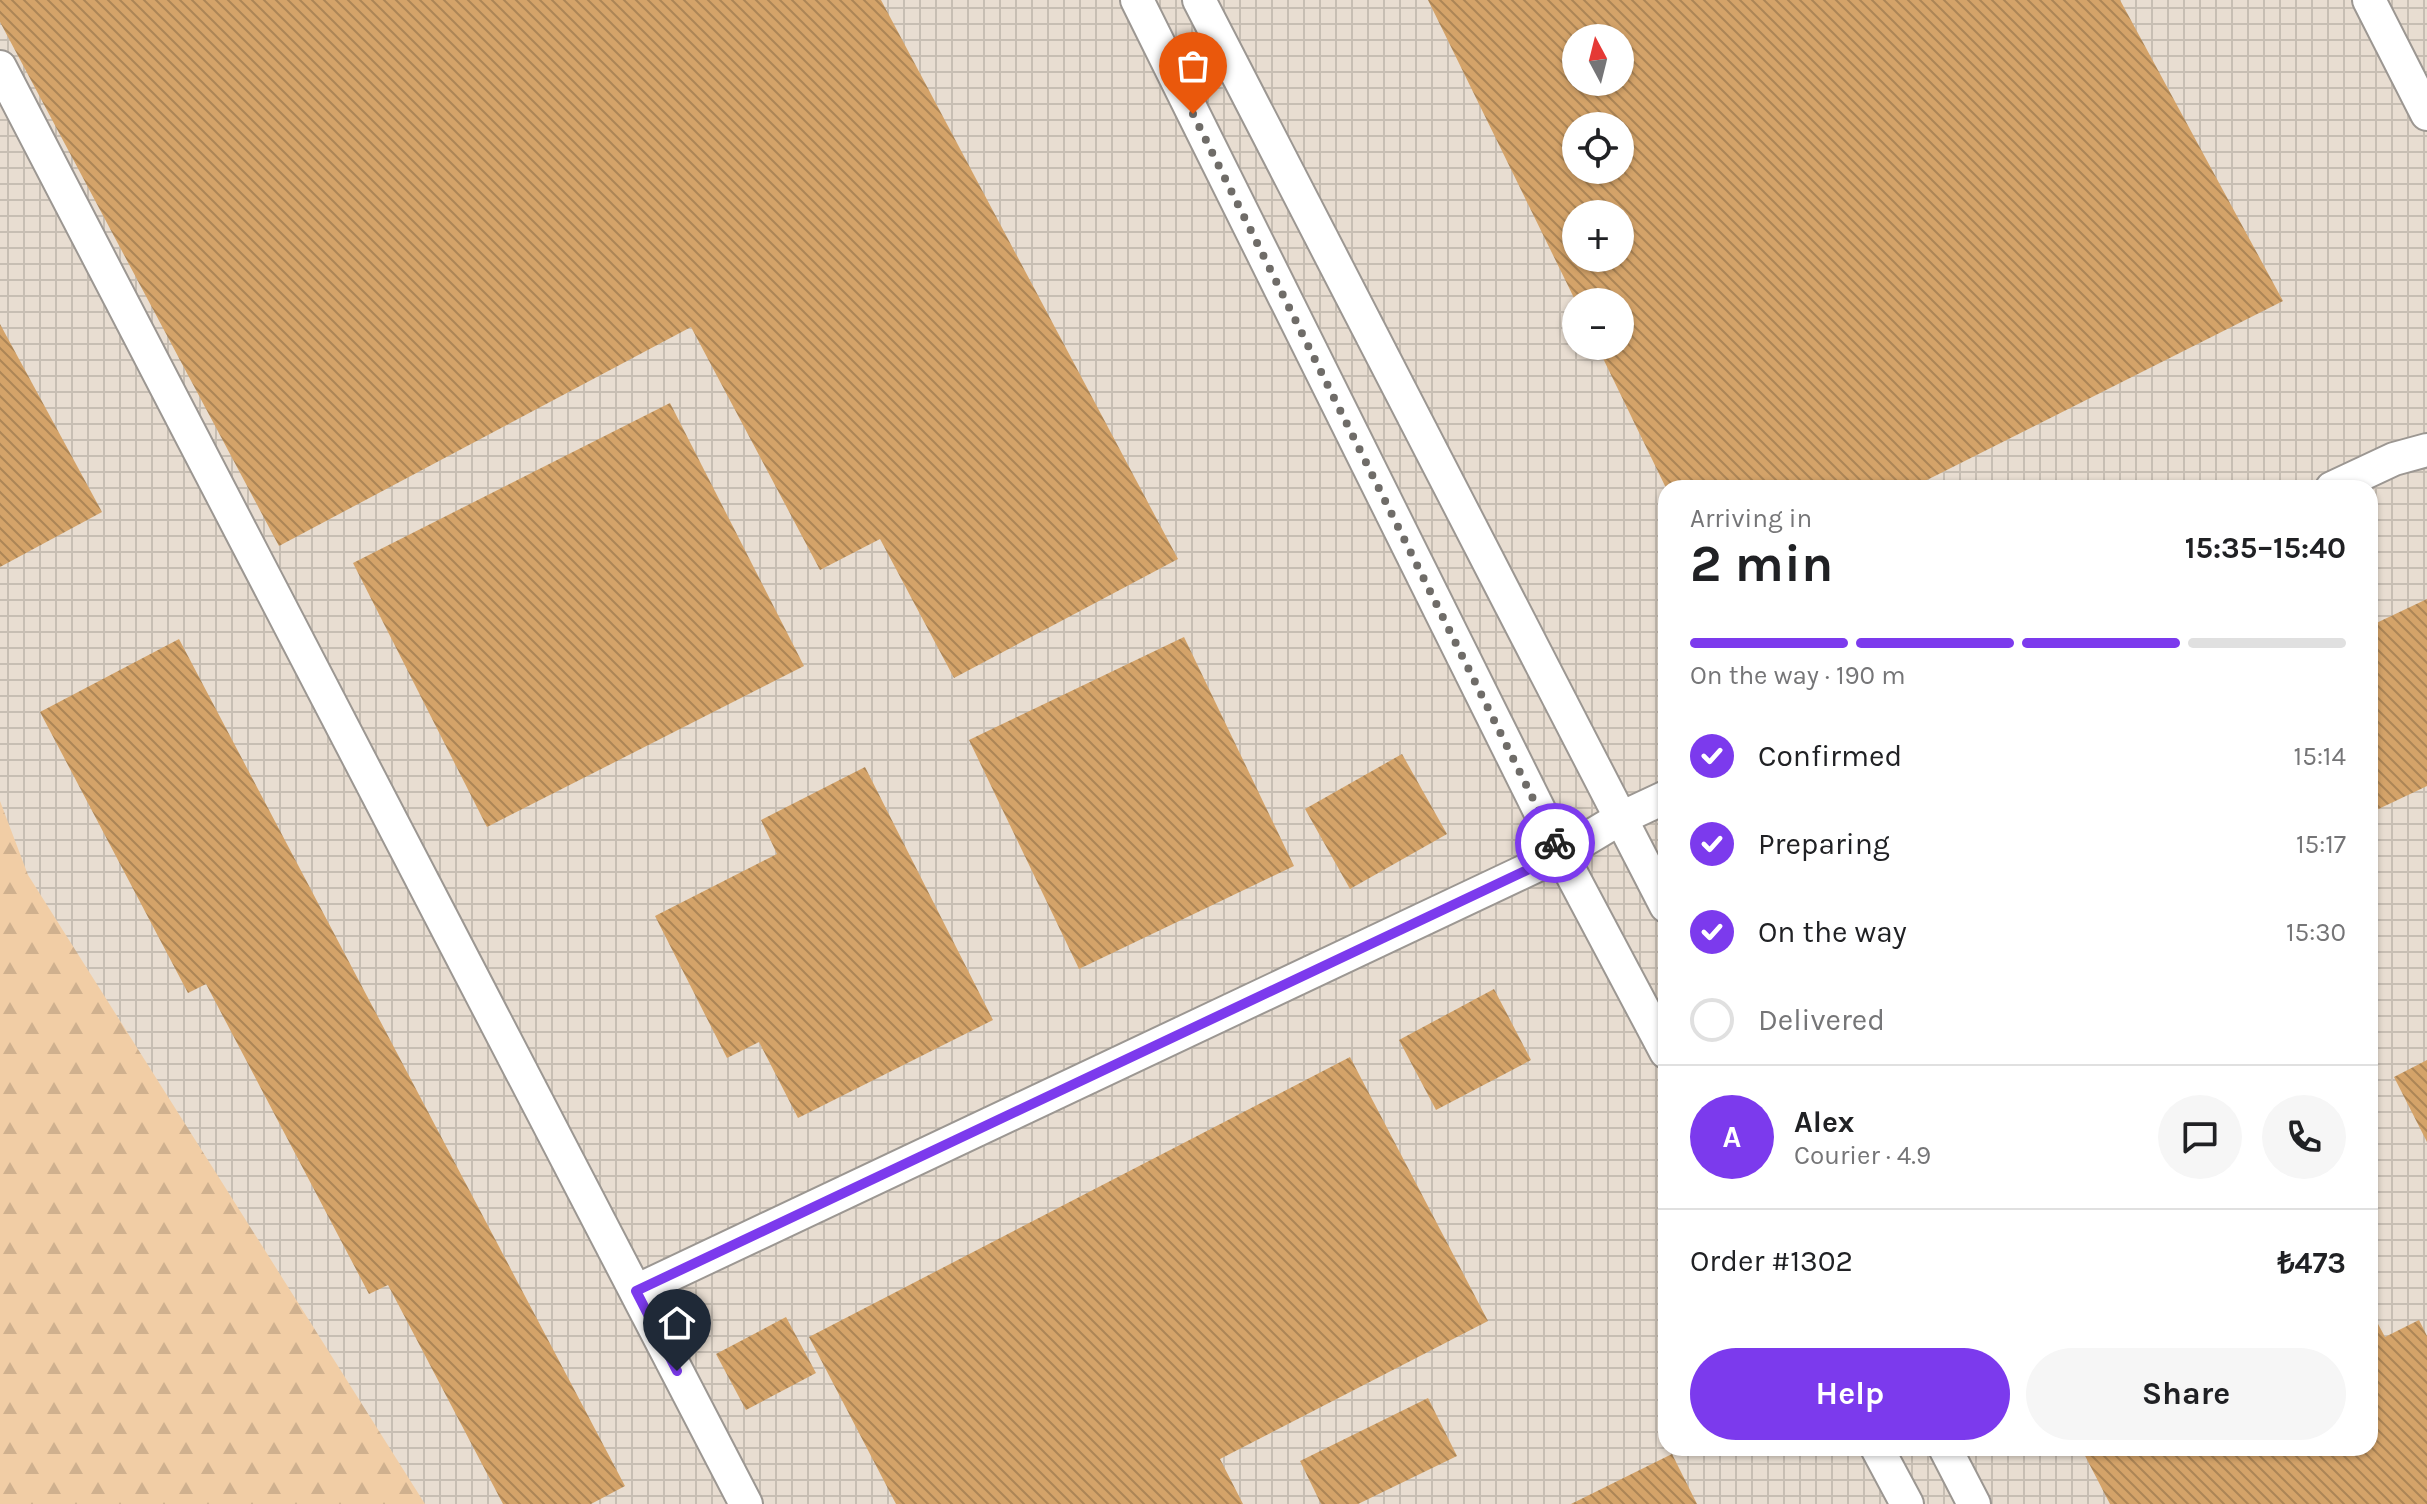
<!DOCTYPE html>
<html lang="en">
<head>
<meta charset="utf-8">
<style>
  body { margin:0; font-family:Karla,sans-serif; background:#f6f6f6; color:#202124; height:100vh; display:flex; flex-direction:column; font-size:30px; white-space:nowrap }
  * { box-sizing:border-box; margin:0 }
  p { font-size:26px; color:#757577 }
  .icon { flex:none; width:44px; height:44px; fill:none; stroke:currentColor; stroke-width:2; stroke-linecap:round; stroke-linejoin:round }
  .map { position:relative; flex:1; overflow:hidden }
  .panel { position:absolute; left:1658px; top:480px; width:720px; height:976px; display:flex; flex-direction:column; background:#fff; border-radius:24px; box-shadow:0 2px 6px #0004 }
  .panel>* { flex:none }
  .needle { width:52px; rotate:353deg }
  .buttons { position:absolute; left:1562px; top:24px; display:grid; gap:16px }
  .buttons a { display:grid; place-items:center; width:72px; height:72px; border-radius:50%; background:#fff; box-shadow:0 2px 6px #0004; font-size:40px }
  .pin { position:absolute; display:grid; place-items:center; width:68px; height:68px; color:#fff; margin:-82px -34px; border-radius:50% 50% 50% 0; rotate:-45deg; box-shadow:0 0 8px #0007 }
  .pin .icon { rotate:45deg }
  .courier { position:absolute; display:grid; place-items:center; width:80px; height:80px; margin:-40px; border:6px solid #7c3aed; border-radius:50%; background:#fff; color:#222; box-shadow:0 2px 10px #0007 }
  .overview em { font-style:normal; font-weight:700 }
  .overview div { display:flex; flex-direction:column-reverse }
  .overview { display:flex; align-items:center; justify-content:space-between; height:136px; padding:0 32px }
  h1 { font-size:52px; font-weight:700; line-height:60px }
  .bar { display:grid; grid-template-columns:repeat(4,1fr); gap:12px 8px; align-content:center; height:96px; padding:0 32px }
  .bar i { height:10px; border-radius:6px; background:#e0e0e0 }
  .bar .on { background:#7c3aed }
  .bar p { grid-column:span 4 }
  .line { display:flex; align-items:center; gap:20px; padding:0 32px; border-top:2px solid #e0e0e0 }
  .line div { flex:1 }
  .round { display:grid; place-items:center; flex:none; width:84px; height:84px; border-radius:42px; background:#f6f6f6 }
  ol { padding:0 32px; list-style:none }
  li { display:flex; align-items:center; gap:24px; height:88px }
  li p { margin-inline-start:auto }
  li .icon { padding:8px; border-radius:50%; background:#7c3aed; color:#fff; stroke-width:4 }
  li:last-child { color:#757577 }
  li i { width:44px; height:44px; border:4px solid #e0e0e0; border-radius:50% }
  .cta { display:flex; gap:16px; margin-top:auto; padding:16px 32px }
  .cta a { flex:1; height:92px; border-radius:48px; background:#7c3aed; color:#fff; font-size:32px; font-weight:700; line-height:92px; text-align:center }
  .cta a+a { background:#f6f6f6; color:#202124 }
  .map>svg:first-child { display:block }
  .industrial { fill:url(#industrial-grid); fill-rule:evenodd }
  .forest { fill:url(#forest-firs) }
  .building { fill:url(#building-back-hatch); fill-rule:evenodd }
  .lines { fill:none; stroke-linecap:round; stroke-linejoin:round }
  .street-casing { stroke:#9c9792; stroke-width:36 }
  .street { stroke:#fff; stroke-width:32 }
  .done { stroke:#6f6c68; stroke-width:8; stroke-dasharray:0 14.4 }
  .route { stroke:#7c3aed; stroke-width:10 }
</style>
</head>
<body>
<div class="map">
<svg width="2427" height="1504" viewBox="0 0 2427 1504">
  <defs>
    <pattern id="industrial-grid" width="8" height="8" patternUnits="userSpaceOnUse" patternTransform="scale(2)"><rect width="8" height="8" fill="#e8ddd1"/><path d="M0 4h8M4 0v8" fill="none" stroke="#c7beb3"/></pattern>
    <pattern id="forest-firs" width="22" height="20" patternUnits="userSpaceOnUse" patternTransform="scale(2)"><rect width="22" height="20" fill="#f1cda5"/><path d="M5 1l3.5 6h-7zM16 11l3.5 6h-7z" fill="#cfb08e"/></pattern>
    <pattern id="building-back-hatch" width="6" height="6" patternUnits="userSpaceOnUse" patternTransform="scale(2)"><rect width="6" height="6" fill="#d4a369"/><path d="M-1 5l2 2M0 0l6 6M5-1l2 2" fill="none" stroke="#ac8556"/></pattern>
  </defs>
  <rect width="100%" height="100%" fill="#efe9e3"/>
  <path class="industrial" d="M0,0h2427v1504h-2427zM1576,38h44v44h-44zM1576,126h44v44h-44zM1576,214h44v44h-44zM1576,302h44v44h-44zM1666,488h704v960h-704z"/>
  <polygon class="forest" points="0,801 28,875 425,1504 0,1504"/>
  <g class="building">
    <polygon points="0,0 881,0 1178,559 954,678 880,539 820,570 691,327 279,546 0,22"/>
    <path d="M1428,0h692l163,301 -372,187h-245l-69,-142h23v-44h-44zM1576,38h44v44h-44zM1576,126h44v44h-44zM1576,214h44v44h-44z"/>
    <polygon points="0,324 102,512 0,567"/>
    <polygon points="670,403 804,666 487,827 353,563"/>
    <polygon points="2427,599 2427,786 2370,813 2370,626"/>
    <polygon points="1184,637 1294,866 1079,969 969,740"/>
    <polygon points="179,639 625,1486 591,1504 503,1504 388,1285 369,1294 206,984 188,993 40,712"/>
    <polygon points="1402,754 1447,834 1350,889 1305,809"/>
    <polygon points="865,767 993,1020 798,1118 759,1042 727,1058 655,916 777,854 761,820"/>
    <polygon points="1494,989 1531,1060 1436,1110 1399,1040"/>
    <polygon points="1350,1057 1488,1321 1220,1459 1243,1504 896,1504 809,1337"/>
    <polygon points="2427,1060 2427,1142 2394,1077"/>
    <polygon points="2370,1309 2385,1337 2419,1320 2427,1336 2427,1504 2110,1504 2081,1448 2370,1448"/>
    <polygon points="786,1317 816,1373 746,1410 716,1354"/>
    <polygon points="1428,1398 1457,1456 1358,1504 1321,1504 1300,1461"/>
    <polygon points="1672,1454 1697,1504 1571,1504"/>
  </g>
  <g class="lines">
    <defs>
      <g id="street">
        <polyline points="1137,0 1561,854 1666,1052"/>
        <polyline points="1199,0 1666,906"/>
        <polyline points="2369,0 2427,114"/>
        <polyline points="0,67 746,1504"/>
        <polyline points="2332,488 2394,459 2427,450"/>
        <polyline points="636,1291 1561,854 1621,818 1666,797"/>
        <polyline points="1877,1448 1907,1504"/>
        <polyline points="1945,1448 1974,1504"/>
      </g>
    </defs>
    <use href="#street" class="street-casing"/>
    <use href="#street" class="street"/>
  </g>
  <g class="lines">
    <polyline class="done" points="1193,114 1555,843"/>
    <polyline class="route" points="677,1371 636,1291 1561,854 1555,843"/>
  </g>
</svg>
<div class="buttons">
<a><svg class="needle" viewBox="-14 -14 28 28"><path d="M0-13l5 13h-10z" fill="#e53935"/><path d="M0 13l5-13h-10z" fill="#757577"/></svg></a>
<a><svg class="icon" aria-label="locate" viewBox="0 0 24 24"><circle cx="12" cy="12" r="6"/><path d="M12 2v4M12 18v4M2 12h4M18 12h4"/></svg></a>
<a>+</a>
<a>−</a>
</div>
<div class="pin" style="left:1193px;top:114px;background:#ea580c"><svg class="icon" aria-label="bag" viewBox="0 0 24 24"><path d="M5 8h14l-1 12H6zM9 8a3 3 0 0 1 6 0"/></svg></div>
<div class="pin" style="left:677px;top:1371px;background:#1f2937"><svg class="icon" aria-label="home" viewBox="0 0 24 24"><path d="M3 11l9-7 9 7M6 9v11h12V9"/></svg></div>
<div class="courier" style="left:1555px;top:843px"><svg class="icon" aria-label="bike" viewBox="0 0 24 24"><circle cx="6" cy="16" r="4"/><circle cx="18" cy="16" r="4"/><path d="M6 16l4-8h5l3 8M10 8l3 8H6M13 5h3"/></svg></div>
<section class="panel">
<div class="overview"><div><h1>2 min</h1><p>Arriving in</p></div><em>15:35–15:40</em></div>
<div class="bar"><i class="on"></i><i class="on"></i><i class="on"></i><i></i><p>On the way · 190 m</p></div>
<ol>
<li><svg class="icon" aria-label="check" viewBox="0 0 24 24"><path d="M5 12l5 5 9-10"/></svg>Confirmed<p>15:14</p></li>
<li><svg class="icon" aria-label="check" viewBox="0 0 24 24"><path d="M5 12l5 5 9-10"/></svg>Preparing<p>15:17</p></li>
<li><svg class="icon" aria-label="check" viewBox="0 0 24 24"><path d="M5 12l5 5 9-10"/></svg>On the way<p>15:30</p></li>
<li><i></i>Delivered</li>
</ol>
<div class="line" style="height:144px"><b class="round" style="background:#7c3aed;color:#fff">A</b><div><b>Alex</b><p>Courier · 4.9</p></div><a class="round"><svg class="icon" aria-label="chat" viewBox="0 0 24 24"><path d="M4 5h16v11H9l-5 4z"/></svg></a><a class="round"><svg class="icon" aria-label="phone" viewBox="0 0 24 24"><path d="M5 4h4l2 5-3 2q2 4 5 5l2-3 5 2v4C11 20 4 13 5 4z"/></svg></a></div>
<div class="line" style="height:104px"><div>Order #1302</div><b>₺473</b></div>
<div class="cta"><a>Help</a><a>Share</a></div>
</section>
</div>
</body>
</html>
